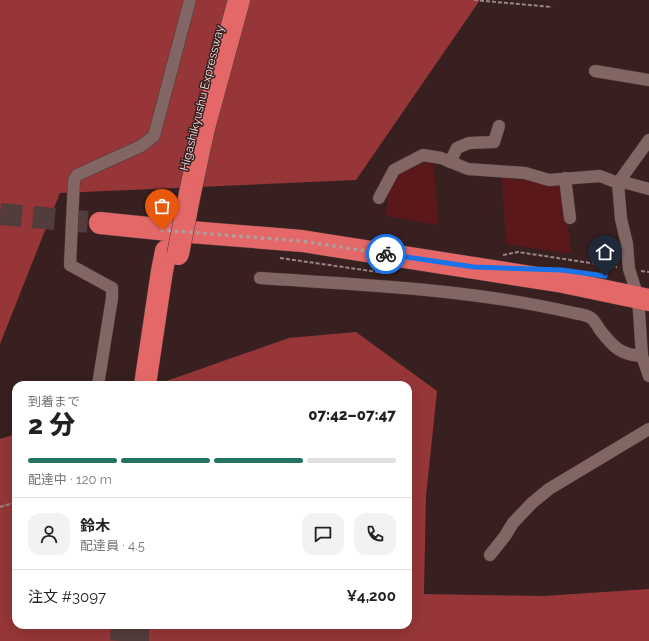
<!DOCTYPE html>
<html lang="ja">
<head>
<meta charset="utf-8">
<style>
  body { margin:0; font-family:Raleway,"Noto Sans JP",sans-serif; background:#f2f2f2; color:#222; height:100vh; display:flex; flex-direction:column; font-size:15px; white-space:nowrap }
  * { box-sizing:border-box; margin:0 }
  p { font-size:13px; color:#767676 }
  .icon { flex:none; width:22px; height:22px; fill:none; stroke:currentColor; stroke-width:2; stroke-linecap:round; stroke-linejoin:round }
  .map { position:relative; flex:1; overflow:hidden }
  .details { position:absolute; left:12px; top:381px; width:400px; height:248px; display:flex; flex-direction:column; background:#fff; border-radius:12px; box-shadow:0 4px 16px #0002 }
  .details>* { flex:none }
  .pin { position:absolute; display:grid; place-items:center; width:34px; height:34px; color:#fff; margin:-41px -17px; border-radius:50% 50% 50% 0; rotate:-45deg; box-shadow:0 0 4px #0007 }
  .pin .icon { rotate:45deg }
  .courier { position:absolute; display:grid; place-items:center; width:40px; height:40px; margin:-20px; border:3px solid #1a73e8; border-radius:50%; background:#fff; color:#222; box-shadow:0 1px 5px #0007 }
  .summary em { font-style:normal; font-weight:800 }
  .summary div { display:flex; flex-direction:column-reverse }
  .summary { display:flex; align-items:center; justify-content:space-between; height:68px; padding:0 16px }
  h1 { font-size:26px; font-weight:800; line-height:30px }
  .bar { display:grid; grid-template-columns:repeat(4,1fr); gap:6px 4px; align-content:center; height:48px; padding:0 16px }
  .bar i { height:5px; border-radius:3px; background:#e0e0e0 }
  .bar .on { background:#247361 }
  .bar p { grid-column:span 4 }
  .line { display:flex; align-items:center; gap:10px; padding:0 16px; border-top:1px solid #e0e0e0 }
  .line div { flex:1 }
  .round { display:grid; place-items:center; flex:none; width:42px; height:42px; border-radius:12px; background:#f2f2f2 }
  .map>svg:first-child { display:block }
  .green { fill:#5a181a }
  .forest { fill:#963638 }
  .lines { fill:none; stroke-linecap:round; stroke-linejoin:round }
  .highway-tunnel { stroke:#533d3c; stroke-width:22; stroke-dasharray:22 11; stroke-linecap:butt }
  .street-casing { stroke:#503c3c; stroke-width:13 }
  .highway-casing { stroke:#503c3c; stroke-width:23 }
  .path { stroke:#998584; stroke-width:2; stroke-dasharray:4 2; stroke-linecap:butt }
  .street { stroke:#826664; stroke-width:12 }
  .highway { stroke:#e46867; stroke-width:22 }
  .highway-bridge-casing { stroke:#503c3c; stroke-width:23; stroke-linecap:butt }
  .highway-bridge { stroke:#e46867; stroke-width:22 }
  .done { stroke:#af9c9b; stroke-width:4; stroke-dasharray:0 7.2 }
  .route { stroke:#1a73e8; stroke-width:5 }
  .labels { text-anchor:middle; stroke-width:3; stroke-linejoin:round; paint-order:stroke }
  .street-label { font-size:12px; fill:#f0dfde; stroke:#37201f }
</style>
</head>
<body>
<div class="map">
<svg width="649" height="641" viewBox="0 0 649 641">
  <rect width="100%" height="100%" fill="#37201f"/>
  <g class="green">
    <polygon points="433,161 439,225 386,216 388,193 398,175 418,164"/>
    <polygon points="502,178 560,183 572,254 506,244"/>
  </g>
  <g class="forest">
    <polygon points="0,0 480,0 356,180 60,193 0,344"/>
    <polygon points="356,332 437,391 426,496 424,594 543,596 649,589 649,641 0,641 0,439 16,434 16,625 408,625 408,385 155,385 289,338"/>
  </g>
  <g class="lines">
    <g class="highway-tunnel">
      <polyline points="0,214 100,223"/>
      <polyline points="121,641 122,625"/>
      <polyline points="138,641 138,625"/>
    </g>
    <defs>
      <g id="street">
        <polyline points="595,71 649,80"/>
        <polyline points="649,140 618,183 621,219 627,244 629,269 638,297 642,356 649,376"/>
        <polyline points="450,162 457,148 469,143 494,142 499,126"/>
        <polyline points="565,178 570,218"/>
        <polyline points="619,181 649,189"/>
        <polyline points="379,198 394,170 423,155 441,158 468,169 525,173 549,180 600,176 618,183"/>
        <path d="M260,278c105,7 211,11 314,35 5,1 13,2 17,5 4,3 7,9 9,12 13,17 21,25 42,26"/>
        <polyline points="98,385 112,298 112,288 70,265 74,180 77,175 141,146 154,136 190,0"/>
        <polyline points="490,555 505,536 513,523 532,503 549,489 649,429"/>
      </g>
      <g id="highway">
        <polyline points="190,193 204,128 239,0"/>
        <polyline points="100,223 178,231 302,241 563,282 649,300"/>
        <polyline points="145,385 162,271 166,251"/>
      </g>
    </defs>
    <use href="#street" class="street-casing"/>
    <use href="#highway" class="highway-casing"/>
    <g class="path">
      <polyline points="474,0 552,7"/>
      <polyline points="503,255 518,252 617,267"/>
      <polyline points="280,258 385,273"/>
      <polyline points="641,271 649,272"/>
      <polyline points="0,507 13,503 16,504"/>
    </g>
    <use href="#street" class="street"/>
    <use href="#highway" class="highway"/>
    <defs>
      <polyline id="highway-bridge" points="178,254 190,193"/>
    </defs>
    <use href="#highway-bridge" class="highway-bridge-casing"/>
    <use href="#highway-bridge" class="highway-bridge"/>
  </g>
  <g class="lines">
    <polyline class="done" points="162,230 302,241 386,254"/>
    <polyline class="route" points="386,254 474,267 562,270 605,276"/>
  </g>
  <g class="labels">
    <g class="street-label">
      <text transform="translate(202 98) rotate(-76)" y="4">Higashikyushu Expressway</text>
    </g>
  </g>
</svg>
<div class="pin" style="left:162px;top:230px;background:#ea580c"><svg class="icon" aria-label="bag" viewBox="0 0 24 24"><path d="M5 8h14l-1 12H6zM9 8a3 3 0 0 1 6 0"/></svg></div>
<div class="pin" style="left:605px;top:276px;background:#1f2937"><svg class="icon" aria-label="home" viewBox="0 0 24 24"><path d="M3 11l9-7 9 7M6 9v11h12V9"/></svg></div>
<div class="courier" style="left:386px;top:254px"><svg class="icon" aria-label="bike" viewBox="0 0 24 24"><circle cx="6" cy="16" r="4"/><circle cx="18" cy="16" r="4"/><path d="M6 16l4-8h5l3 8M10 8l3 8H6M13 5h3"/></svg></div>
<section class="details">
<div class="summary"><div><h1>2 分</h1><p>到着まで</p></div><em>07:42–07:47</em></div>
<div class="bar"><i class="on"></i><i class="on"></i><i class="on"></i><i></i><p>配達中 · 120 m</p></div>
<div class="line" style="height:72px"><a class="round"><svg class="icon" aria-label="person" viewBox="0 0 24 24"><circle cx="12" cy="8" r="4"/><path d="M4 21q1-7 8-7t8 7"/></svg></a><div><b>鈴木</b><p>配達員 · 4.5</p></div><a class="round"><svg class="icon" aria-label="chat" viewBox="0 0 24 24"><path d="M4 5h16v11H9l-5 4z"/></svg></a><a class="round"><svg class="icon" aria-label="phone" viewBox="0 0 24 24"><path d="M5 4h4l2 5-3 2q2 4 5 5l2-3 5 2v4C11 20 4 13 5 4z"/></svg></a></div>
<div class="line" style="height:52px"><div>注文 #3097</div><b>¥4,200</b></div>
</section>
</div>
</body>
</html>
